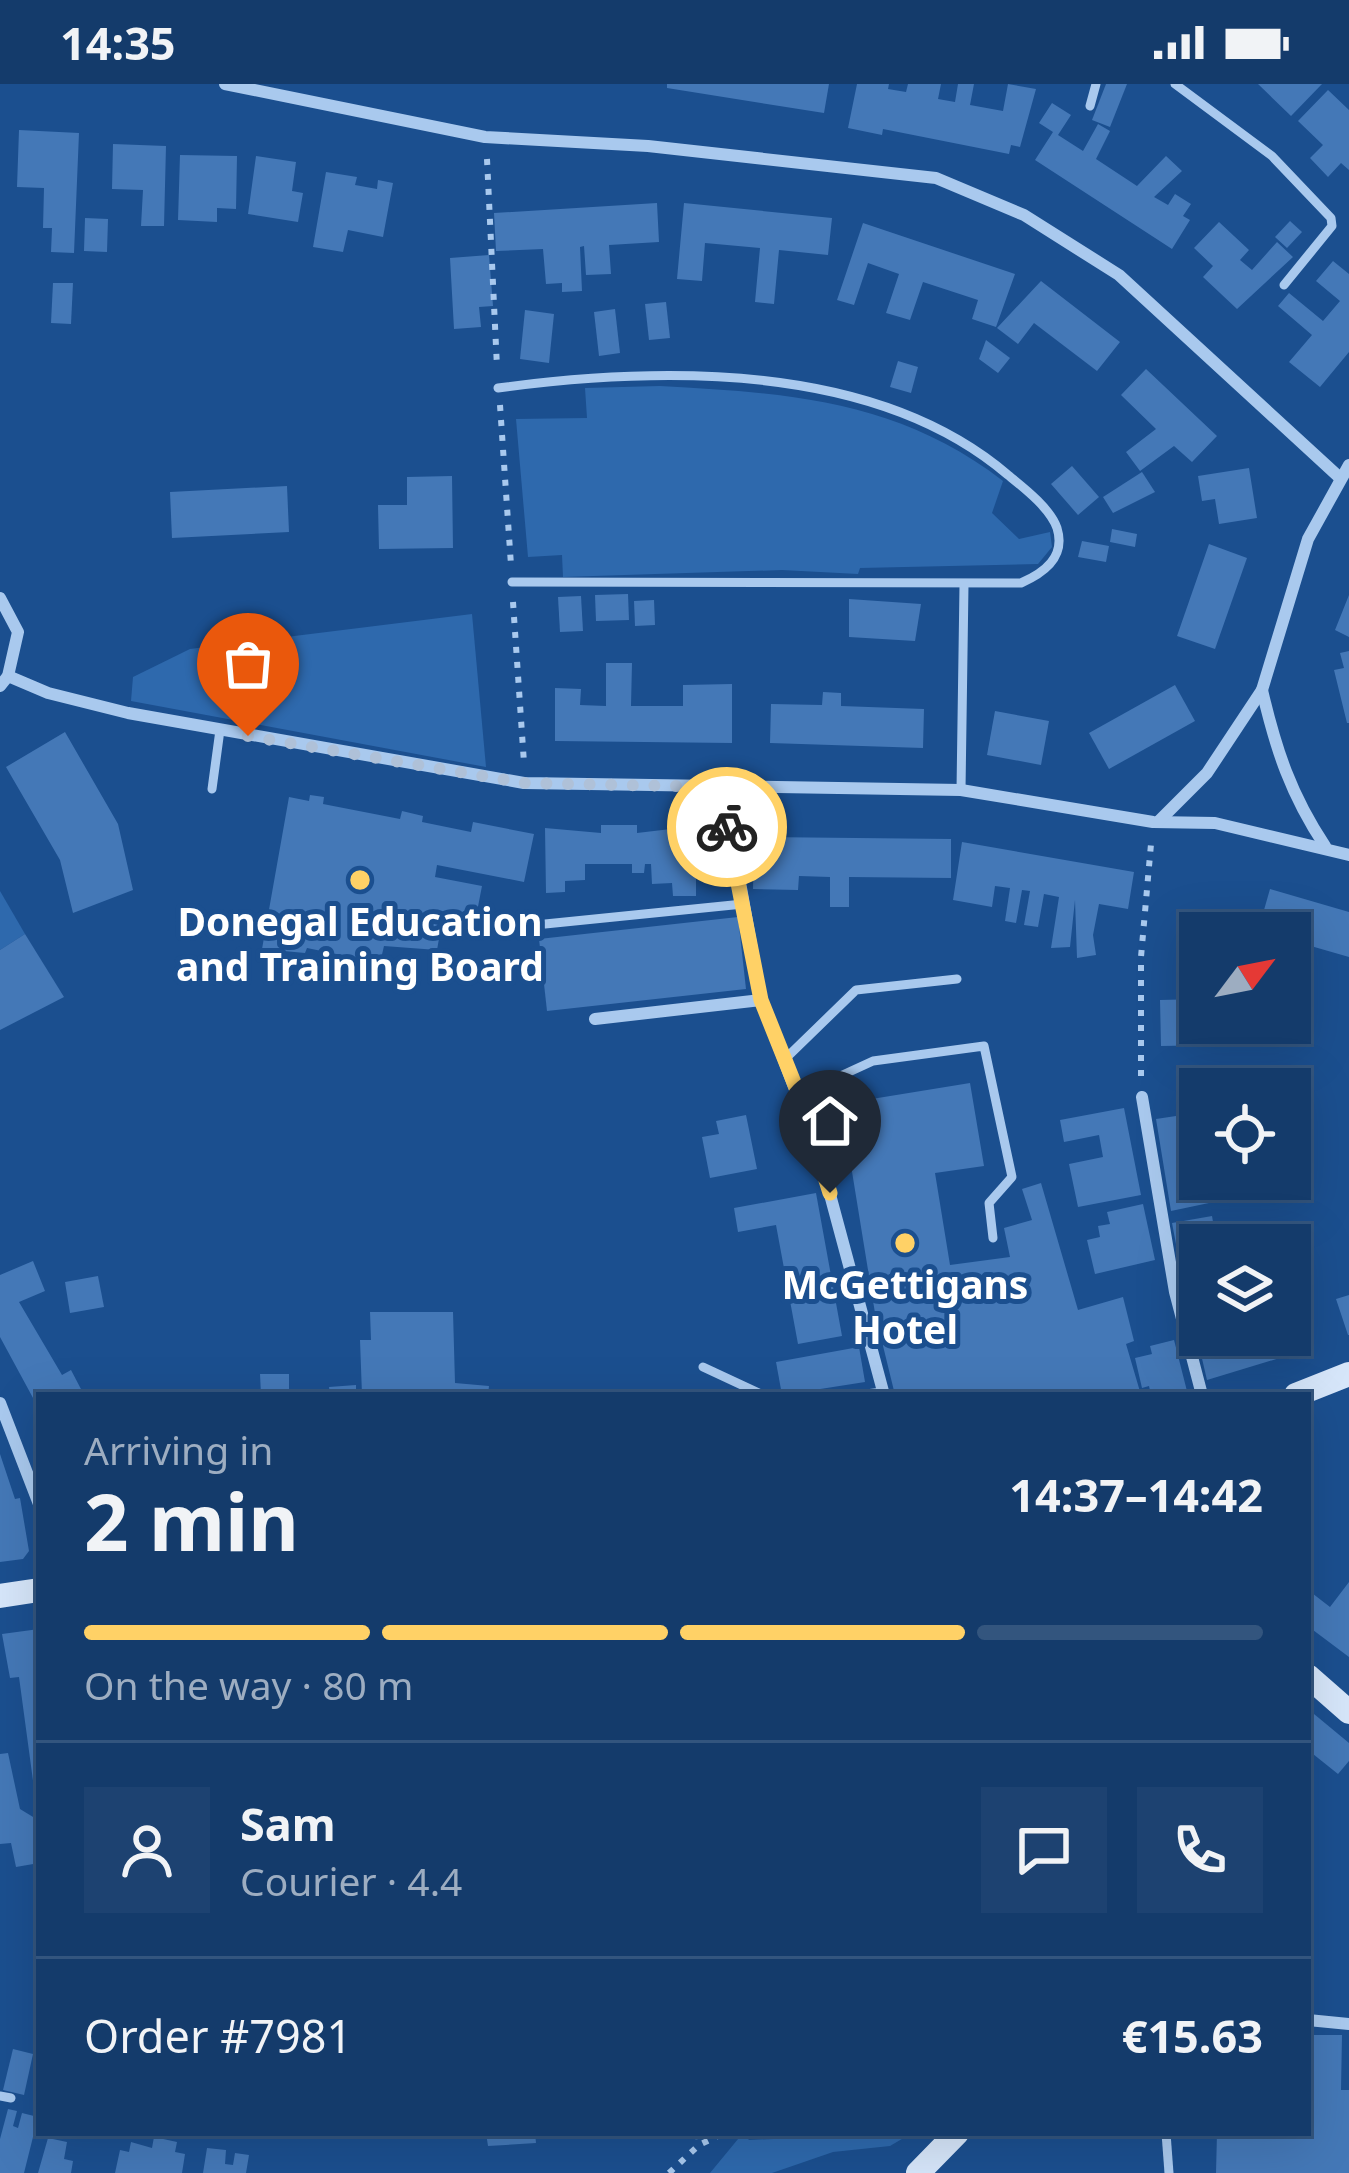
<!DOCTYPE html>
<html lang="en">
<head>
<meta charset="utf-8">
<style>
  body { margin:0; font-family:"Noto Sans",sans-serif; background:#1d4271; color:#f1f3f6; height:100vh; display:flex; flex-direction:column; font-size:45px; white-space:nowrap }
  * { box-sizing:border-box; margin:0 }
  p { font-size:39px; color:#9dadc1 }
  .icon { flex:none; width:66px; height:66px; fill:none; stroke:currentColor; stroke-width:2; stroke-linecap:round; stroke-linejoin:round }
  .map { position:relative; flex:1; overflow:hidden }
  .side { position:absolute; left:36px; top:1308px; width:1275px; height:744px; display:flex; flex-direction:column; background:#143b6b; border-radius:0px; box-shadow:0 12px 48px #0002,0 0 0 3px #33557e }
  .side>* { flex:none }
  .needle { width:78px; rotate:58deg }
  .fabs { position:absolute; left:1179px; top:828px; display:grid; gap:24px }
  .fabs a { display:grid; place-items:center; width:132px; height:132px; border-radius:0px; background:#143b6b; box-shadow:0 12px 48px #0002,0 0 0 3px #33557e; font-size:60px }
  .pin { position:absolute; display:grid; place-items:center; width:102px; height:102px; color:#fff; margin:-123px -51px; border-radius:50% 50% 50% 0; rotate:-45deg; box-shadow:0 0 12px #0007 }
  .pin .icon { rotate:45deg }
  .courier { position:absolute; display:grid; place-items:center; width:120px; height:120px; margin:-60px; border:9px solid #ffd166; border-radius:50%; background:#fff; color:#222; box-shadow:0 3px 15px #0007 }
  .overview em { font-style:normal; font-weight:700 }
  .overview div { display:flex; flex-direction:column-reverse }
  .overview { display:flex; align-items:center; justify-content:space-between; height:204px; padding:0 48px }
  h1 { font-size:78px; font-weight:700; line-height:90px }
  .bar { display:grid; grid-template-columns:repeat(4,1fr); gap:18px 12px; align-content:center; height:144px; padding:0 48px }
  .bar i { height:15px; border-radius:9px; background:#33557e }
  .bar .on { background:#ffd166 }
  .bar p { grid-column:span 4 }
  .line { display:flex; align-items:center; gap:30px; padding:0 48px; border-top:3px solid #33557e }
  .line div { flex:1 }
  .round { display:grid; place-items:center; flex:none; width:126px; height:126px; border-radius:0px; background:#1d4271 }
  .status { display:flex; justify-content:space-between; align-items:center; height:84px; padding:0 60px; background:#143b6b; direction:ltr }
  .status svg { height:33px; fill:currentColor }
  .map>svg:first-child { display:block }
  .green { fill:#2e69ad }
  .building { fill:#4478b7 }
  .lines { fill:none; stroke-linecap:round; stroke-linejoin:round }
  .path { stroke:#a9c9ee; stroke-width:6; stroke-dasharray:6 9; stroke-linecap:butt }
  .lane { stroke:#a9c9ee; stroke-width:9 }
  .street { stroke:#a9c9ee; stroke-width:12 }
  .secondary { stroke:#d6e6fa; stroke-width:24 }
  .done { stroke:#afc1d8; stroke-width:12; stroke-dasharray:0 21.6 }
  .route { stroke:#ffd166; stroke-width:15 }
  .poi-dot { fill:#ffd166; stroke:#1b4f8f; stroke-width:4.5 }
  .labels { text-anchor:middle; stroke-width:10; stroke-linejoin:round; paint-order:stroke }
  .poi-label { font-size:39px; font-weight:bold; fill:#fff; stroke:#1b4f8f }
</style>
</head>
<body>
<div class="status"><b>14:35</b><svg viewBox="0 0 49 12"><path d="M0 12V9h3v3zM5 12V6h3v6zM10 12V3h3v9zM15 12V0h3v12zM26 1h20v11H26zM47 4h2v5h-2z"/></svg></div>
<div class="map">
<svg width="1349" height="2089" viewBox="0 0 1349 2089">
  <rect width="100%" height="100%" fill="#1b4f8f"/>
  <g class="green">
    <path d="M660,302c128,7 238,14 343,95l-11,32 27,26 31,-7 2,15 -14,17 -178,4 -2,6 -76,-4 -219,7 -1,-22 -34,2 -12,-138 71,-1 -2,-30z"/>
    <polygon points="472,530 486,683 131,617 133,593 190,565"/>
    <polygon points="0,807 25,850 0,866"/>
    <polygon points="743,2049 749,2056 912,2049 890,2062 833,2068 772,2089 710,2089"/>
  </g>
  <g class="building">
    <polygon points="667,0 829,0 824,29 667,4"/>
    <polygon points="857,0 889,0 888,5 906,8 908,0 941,0 938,15 955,18 958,0 974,0 970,21 1003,27 1008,0 1036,5 1020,63 1011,61 1009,70 883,45 882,51 848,44"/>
    <polygon points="1106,0 1127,0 1110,43 1092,36"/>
    <polygon points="1258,0 1322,0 1291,32"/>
    <polygon points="1328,6 1349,26 1349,86 1341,79 1328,93 1310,74 1323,61 1298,37"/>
    <polygon points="1052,19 1071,31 1058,51 1083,67 1098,40 1110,47 1096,75 1137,102 1166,72 1182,87 1154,113 1168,121 1175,110 1191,120 1183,132 1190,136 1172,165 1035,76 1053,48 1039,39"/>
    <polygon points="19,46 79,49 74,169 51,168 52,144 43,144 44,104 17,103"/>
    <polygon points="113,60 166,62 164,142 141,142 143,106 112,105"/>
    <polygon points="180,71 237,72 236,125 217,124 217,138 178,136"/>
    <polygon points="256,72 296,78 292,107 303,109 298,138 248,130"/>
    <polygon points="326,88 357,93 355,101 377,105 378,96 393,99 383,153 348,146 343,168 313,163"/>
    <polygon points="657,119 659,158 609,161 611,190 586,191 584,162 580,163 582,207 562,208 562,199 546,200 543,165 496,167 494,129"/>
    <polygon points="684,119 832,134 828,171 779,166 774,220 755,218 760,164 705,159 702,197 677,195"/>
    <polygon points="85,134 108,135 107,168 84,167"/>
    <polygon points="1290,137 1302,148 1287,164 1275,153"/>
    <polygon points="1219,138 1249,166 1240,176 1252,186 1277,158 1293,173 1237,225 1203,193 1213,182 1194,164"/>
    <polygon points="863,139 1015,190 996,243 972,235 978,216 923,198 910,236 886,229 899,190 868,179 854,221 837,216"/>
    <polygon points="489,171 493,222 479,223 481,243 454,245 450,174"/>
    <polygon points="1333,177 1349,190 1349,268 1320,303 1289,278 1312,251 1278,222 1289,209 1323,237 1340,217 1316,197"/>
    <polygon points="1041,197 1120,258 1097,287 1034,239 1018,260 997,244"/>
    <polygon points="53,199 73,199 71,240 51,239"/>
    <polygon points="666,218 670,254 649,256 645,220"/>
    <polygon points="615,225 620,269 599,272 594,228"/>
    <polygon points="525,226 554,230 549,279 520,275"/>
    <polygon points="986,256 1010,274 998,289 979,275"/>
    <polygon points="898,277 918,283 911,309 890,303"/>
    <polygon points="1146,285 1217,352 1192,378 1174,362 1140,387 1126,368 1156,345 1121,311"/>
    <polygon points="1072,382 1099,413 1078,431 1051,400"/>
    <polygon points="1249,384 1257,434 1219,440 1215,415 1202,417 1198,392"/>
    <polygon points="1142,388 1155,408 1113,429 1103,413"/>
    <polygon points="452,392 453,464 379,465 378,421 407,421 407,393"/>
    <polygon points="287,402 289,448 172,454 170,408"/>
    <polygon points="1112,445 1137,450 1135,463 1110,458"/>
    <polygon points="1082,457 1109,462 1106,478 1078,473"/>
    <polygon points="1209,460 1247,474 1215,565 1177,552"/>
    <polygon points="628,510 629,536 596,537 595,511"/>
    <polygon points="1349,511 1349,553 1335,546"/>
    <polygon points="581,512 583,547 560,548 558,513"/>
    <polygon points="849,515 921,520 915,557 849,553"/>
    <polygon points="654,516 655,541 635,542 634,517"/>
    <polygon points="1349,567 1349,639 1347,639 1334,586 1344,584 1340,569"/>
    <polygon points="606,579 632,579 631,622 683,622 683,601 732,600 732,659 555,657 555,604 581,605 580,621 606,622"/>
    <polygon points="1175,601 1195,637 1109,685 1089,649"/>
    <polygon points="823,608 841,609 841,622 924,625 923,664 770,659 771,620 822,621"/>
    <polygon points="995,627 1049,637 1041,681 987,671"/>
    <polygon points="65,648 118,740 133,806 73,829 60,776 6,683"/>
    <polygon points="310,711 324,713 323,720 400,735 402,727 423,732 422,738 471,748 473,738 534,750 524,798 437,781 435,793 482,802 475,838 443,832 437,866 384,862 380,879 307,864 305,869 262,865 289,713 309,717"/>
    <polygon points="601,741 637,741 637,749 696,742 696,812 673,812 672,799 652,800 651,780 645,780 644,789 632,789 632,780 585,780 585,796 565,797 565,808 546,809 545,744 601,749"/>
    <polygon points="754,753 951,755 951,794 849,793 849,823 830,823 830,793 799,792 798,806 753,805"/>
    <polygon points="962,758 1134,788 1128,825 1099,820 1093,851 1096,871 1077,874 1075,816 1070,863 1051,864 1059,813 1044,810 1038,843 1024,841 1030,807 1022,806 1016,839 1005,837 1010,804 995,802 992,823 953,816"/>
    <polygon points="1270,805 1349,828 1349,873 1290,856 1290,849 1258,847"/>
    <polygon points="738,833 746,905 547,927 539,855"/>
    <polygon points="25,850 64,913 0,946 0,866"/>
    <polygon points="1200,915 1200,939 1220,939 1221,961 1161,962 1160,916"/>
    <polygon points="970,999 984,1082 935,1089 950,1181 1010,1173 1004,1144 1032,1136 1022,1105 1041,1099 1078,1226 1123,1213 1134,1257 1126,1260 1141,1311 895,1311 875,1229 841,1020"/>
    <polygon points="1200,1015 1200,1095 1232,1095 1234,1103 1206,1108 1209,1119 1171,1127 1156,1035 1196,1029 1194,1016"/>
    <polygon points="1124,1024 1141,1111 1078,1123 1069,1080 1103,1073 1099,1051 1064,1058 1060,1036"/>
    <polygon points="746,1031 757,1085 710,1094 702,1053 719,1050 716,1037"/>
    <polygon points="816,1109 842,1252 798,1260 776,1141 738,1148 734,1124"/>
    <polygon points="1143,1120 1155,1176 1095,1190 1087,1156 1100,1153 1098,1142 1110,1140 1107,1128"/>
    <polygon points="1212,1132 1217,1161 1200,1161 1200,1172 1179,1176 1172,1139"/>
    <polygon points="33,1177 45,1207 19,1218 62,1291 71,1286 82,1307 39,1311 39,1325 0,1253 0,1191"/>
    <polygon points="1200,1185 1200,1251 1276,1251 1283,1273 1207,1296 1182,1189"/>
    <polygon points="98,1192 104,1223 70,1229 65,1198"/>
    <polygon points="1349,1211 1349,1251 1348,1251 1336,1215"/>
    <polygon points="370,1228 453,1228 455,1299 489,1302 488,1311 362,1311 360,1256 371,1256"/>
    <polygon points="1174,1256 1188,1311 1151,1311 1149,1302 1142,1304 1135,1274 1152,1270 1150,1262"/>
    <polygon points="859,1263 865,1298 782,1311 776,1278"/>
    <polygon points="260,1290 289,1290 289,1311 261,1311"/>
    <polygon points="356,1301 356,1311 330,1311 329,1303"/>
    <polygon points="0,1370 15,1415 20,1414 29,1467 23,1475 0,1478"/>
    <polygon points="1349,1498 1349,1573 1313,1546 1308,1553 1308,1506 1330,1523"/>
    <polygon points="39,1545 39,1709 34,1704 19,1593 10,1594 2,1550"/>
    <polygon points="1308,1625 1349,1659 1349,1677 1338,1690 1308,1666"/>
    <polygon points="8,1669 20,1725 38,1736 39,1779 16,1783 11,1759 0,1760 0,1670"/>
    <polygon points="1308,1951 1342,1951 1341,2006 1349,2006 1349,2089 1216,2089 1217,2049 1308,2049"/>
    <polygon points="13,1965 33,1970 24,2011 3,2006"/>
    <polygon points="8,2025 17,2027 13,2042 18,2044 22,2029 38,2033 24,2089 0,2089 0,2055"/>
    <polygon points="486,2049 535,2049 536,2059 488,2062"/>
    <polygon points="154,2053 177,2058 175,2068 185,2070 182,2089 115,2089 120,2066 129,2068 131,2058 152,2064"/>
    <polygon points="48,2054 67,2058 64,2075 73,2077 71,2089 38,2089"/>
    <polygon points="207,2064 226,2066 225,2080 233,2081 235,2069 249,2071 246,2089 203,2089"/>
  </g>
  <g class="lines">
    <g class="path">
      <polyline points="487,75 497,283"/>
      <polyline points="500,321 511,481"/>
      <polyline points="513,518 524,679"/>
      <polyline points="1141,992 1141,873 1151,760"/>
      <polyline points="698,2049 699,2061"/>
      <polyline points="669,2089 699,2061 724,2049"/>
    </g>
    <g class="lane">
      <polyline points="1175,0 1272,72 1331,134 1332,142 1284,201"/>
      <polyline points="1090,22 1096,0"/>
      <path d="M498,304c163,-22 378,-26 510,87 16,13 42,33 49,53 9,29 -13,45 -36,55l-509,-1"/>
      <polyline points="212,705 220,646"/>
      <polyline points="961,706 964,501"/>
      <polyline points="545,840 743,820"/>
      <polyline points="784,976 856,906 957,895"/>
      <polyline points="799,1011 873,977 984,962 1012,1093 989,1119 993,1154"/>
      <polyline points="703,1283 763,1311"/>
      <polyline points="857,1311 883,1308"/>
      <polyline points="0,2012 11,2014"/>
      <polyline points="1166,2049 1169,2089"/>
    </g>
    <g class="street">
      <polyline points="225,0 485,53 648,62 936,94 1024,131 1119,191 1339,393"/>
      <polyline points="0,514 18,548 8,592 0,602"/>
      <polyline points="8,592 48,609 128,629 524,699 961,706 1153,738 1215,739 1349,771"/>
      <path d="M1262,606c14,60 29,105 63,156"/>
      <polyline points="723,703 761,916 818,1066 884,1311"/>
      <polyline points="1158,738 1207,689 1262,606 1308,455 1349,381"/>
      <polyline points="595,935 761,916"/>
      <polyline points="1142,1013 1175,1208 1202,1311"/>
      <polyline points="0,1319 39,1420"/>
      <polyline points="1308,1936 1349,1940"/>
    </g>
    <g class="secondary">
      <polyline points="1296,1311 1349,1290"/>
      <polyline points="0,1512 39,1506"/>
      <polyline points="1308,1592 1349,1628"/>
      <polyline points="918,2089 957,2049"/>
    </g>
  </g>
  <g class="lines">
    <polyline class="done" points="248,652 524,699 723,703 727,743"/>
    <polyline class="route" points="727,743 761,916 799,1011 830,1109"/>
  </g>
  <g class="poi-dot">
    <circle cx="360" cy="796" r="12"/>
    <circle cx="905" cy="1159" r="12"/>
  </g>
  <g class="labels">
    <g class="poi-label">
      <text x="360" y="852">Donegal Education<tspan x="360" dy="45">and Training Board</tspan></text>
      <text x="905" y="1215">McGettigans<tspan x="905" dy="45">Hotel</tspan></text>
    </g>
  </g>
</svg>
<div class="fabs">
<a><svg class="needle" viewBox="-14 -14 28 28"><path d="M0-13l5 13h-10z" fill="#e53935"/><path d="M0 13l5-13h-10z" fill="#9dadc1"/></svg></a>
<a><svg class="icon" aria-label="locate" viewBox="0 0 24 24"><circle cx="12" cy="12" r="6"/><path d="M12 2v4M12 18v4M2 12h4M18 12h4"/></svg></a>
<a><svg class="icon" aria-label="layers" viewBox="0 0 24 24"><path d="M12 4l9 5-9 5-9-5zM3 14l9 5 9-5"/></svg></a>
</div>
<div class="pin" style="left:248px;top:652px;background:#ea580c"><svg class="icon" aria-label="bag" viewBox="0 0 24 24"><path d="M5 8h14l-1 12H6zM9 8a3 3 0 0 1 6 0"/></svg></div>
<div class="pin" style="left:830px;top:1109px;background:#1f2937"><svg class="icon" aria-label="home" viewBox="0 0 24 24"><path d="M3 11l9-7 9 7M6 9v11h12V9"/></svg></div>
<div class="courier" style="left:727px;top:743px"><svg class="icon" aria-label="bike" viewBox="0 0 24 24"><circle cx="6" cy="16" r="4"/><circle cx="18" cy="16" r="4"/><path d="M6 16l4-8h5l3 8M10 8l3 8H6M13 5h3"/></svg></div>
<section class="side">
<div class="overview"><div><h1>2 min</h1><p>Arriving in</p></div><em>14:37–14:42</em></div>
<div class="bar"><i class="on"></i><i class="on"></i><i class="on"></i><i></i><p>On the way · 80 m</p></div>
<div class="line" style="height:216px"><a class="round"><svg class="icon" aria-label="person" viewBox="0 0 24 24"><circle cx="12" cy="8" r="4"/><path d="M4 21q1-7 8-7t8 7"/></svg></a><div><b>Sam</b><p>Courier · 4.4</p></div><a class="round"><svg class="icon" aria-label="chat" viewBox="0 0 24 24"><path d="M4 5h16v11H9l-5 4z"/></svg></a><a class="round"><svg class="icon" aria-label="phone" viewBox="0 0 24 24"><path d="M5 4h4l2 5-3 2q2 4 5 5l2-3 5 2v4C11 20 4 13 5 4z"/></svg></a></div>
<div class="line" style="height:156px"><div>Order #7981</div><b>€15.63</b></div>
</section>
</div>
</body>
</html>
